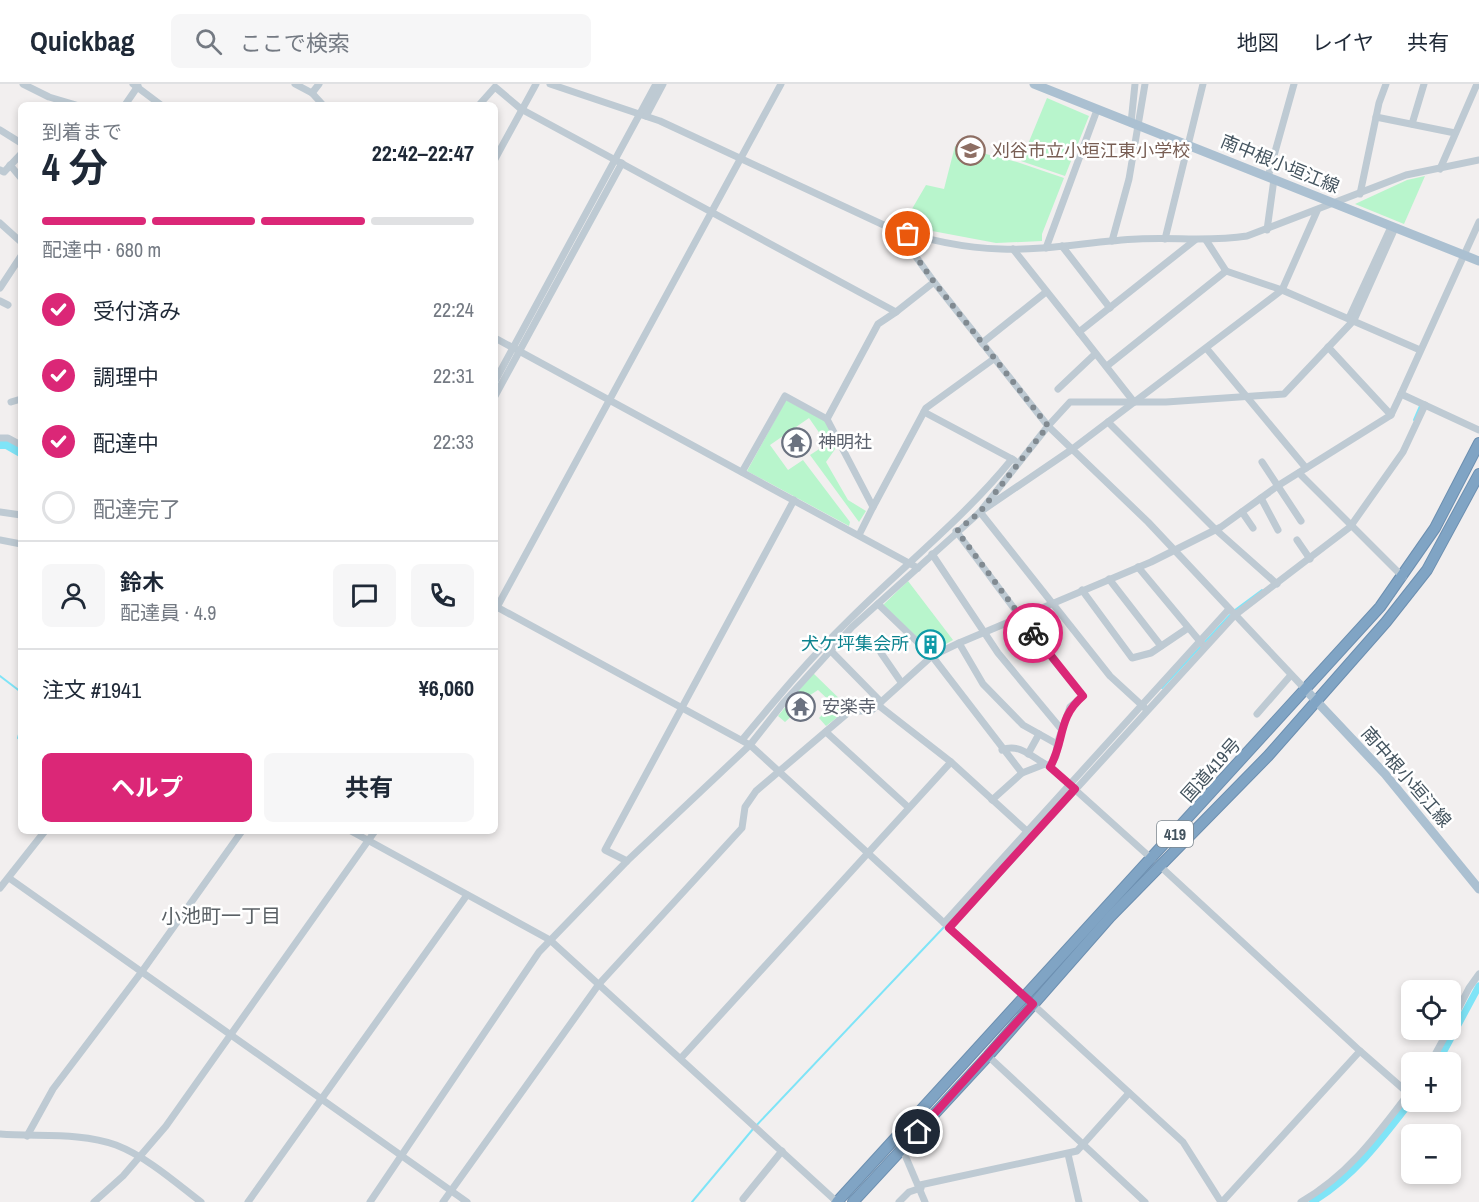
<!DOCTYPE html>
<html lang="ja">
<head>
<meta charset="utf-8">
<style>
  body { margin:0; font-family:"Archivo Narrow","Noto Sans JP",sans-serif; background:#f6f6f7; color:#1f2937; height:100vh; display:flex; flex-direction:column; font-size:22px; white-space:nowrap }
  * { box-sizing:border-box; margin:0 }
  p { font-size:20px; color:#747a83 }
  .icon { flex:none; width:33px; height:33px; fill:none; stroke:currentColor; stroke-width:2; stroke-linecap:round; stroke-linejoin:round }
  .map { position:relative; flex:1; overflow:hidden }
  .side { position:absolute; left:18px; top:18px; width:480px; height:732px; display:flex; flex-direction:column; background:#fff; border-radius:9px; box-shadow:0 3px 9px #0003 }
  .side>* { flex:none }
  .fabs { position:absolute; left:1401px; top:896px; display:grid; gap:12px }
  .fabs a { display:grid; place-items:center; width:60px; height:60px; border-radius:9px; background:#fff; box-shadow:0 3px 9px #0003; font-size:30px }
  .pin { position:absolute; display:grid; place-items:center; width:51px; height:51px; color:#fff; margin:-26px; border:3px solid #fff; border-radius:50%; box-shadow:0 2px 6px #0007 }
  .courier { position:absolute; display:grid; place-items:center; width:60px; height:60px; margin:-30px; border:4px solid #db2777; border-radius:50%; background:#fff; color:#222; box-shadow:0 2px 8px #0007 }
  .summary em { font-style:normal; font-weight:700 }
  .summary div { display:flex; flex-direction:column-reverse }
  .summary { display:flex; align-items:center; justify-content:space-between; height:102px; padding:0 24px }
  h1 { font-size:39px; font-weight:700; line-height:45px }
  .bar { display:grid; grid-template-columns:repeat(4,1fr); gap:9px 6px; align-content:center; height:72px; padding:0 24px }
  .bar i { height:8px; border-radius:4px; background:#e0e1e3 }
  .bar .on { background:#db2777 }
  .bar p { grid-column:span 4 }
  .line { display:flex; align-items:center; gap:15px; padding:0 24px; border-top:2px solid #e0e1e3 }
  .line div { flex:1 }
  .round { display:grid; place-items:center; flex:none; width:63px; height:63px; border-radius:9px; background:#f6f6f7 }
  ol { padding:0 24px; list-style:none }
  li { display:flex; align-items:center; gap:18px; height:66px }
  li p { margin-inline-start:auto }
  li .icon { padding:6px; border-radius:50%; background:#db2777; color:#fff; stroke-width:4 }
  li:last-child { color:#747a83 }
  li i { width:33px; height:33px; border:3px solid #e0e1e3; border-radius:50% }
  .action { display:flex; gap:12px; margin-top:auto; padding:12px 24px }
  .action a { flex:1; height:69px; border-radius:9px; background:#db2777; color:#fff; font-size:24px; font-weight:700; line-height:69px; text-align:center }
  .action a+a { background:#f6f6f7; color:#1f2937 }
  header { display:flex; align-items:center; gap:36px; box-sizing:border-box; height:84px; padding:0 30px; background:#fff; border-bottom:2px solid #e0e1e3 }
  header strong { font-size:28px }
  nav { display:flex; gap:33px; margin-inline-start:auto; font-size:21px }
  .search { width:420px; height:54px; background:#f6f6f7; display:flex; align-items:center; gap:15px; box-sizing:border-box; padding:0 21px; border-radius:9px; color:#747a83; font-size:22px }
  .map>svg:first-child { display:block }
  .green { fill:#b8f5cc }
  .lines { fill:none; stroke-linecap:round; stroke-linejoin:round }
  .stream { stroke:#7fe4f7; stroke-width:2 }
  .canal { stroke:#7fe4f7; stroke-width:7 }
  .river { stroke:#7fe4f7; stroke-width:12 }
  .highway-casing { stroke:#6c8fb0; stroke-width:12 }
  .minor { stroke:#becad3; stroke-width:7 }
  .major { stroke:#abc0d1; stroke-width:9 }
  .highway { stroke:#80a4c4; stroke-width:10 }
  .done { stroke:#818a91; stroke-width:6; stroke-dasharray:0 10.8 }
  .route { stroke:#db2777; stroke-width:8 }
  .labels { text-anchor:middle; stroke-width:5; stroke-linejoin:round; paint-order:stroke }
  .shield { fill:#fff; stroke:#7c878f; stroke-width:1.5 }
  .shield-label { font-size:16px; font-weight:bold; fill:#44545f }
  .education-label { font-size:18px; fill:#785e54; stroke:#fff; text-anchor:start }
  .street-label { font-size:18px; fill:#44545f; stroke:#fff }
  .worship-label { font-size:18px; fill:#5b616d; stroke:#fff; text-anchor:start }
  .culture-label { font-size:18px; fill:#0d838f; stroke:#fff; text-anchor:end }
  .neighbourhood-label { font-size:20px; fill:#5a6065; stroke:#fff }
</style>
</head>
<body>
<header>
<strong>Quickbag</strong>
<div class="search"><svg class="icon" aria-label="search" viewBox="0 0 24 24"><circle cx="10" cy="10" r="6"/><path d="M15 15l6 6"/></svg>ここで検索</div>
<nav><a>地図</a><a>レイヤ</a><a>共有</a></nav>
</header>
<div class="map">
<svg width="1479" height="1118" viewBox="0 0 1479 1118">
  <rect width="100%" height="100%" fill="#f2efef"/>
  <g class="green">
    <polygon points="1047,14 1089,32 1065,92 1021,77"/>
    <polygon points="955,62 1017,78 1064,94 1042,150 1042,157 996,159 911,143 909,130 926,101 944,105"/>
    <polygon points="1425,92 1404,140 1355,120 1407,96"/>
    <polygon points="786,316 825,337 838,361 826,378 848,416 866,427 859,438 810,371 827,360 809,334 770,361 788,386 803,376 850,438 849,442 747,387"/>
    <polygon points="908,497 953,556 939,564 924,548 918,554 883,521"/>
    <polygon points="813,589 849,624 826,642 819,634 833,620 818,606 804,615 800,611 789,622 795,629 785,638 778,632"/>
  </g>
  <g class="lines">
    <g class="stream">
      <polyline points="1414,336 1420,322"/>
      <polyline points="1235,526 1262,506"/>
      <polyline points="0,592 21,608"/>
      <polyline points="1162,604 1230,531"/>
      <polyline points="21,643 18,654 21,657"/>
      <polyline points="692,1118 753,1045 944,843"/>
    </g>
    <g class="canal">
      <polyline points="1438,978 1479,902"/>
      <path d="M1312,1118c42,-25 70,-63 100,-102"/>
    </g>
    <polyline class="river" points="0,359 7,359 21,367"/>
    <defs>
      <g id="highway">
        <polyline points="837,1118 1380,523 1435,444 1479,359"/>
        <polyline points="853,1118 988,972 1110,833 1268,672 1386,538 1427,486 1479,390"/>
      </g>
    </defs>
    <use href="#highway" class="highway-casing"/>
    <g class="minor">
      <polyline points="23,0 49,13 76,21"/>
      <polyline points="133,0 161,21"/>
      <polyline points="295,0 312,9 323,21"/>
      <path d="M550,0l110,37 228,106c35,12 76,21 113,22 46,2 91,-8 137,-10 37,-2 72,3 109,-3l159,-61 73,-15"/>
      <polyline points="312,9 319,0"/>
      <polyline points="125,21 138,2"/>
      <polyline points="479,21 495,3 521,25 896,228 934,198"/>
      <polyline points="646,32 663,0"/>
      <polyline points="1376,33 1455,49"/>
      <polyline points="1131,39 1135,0"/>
      <polyline points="1412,40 1424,0"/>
      <polyline points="0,46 21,59"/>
      <polyline points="495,75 536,0"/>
      <polyline points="10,81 21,94"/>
      <polyline points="1440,85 1477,0"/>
      <polyline points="0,86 4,88 21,70"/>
      <polyline points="1268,93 1294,0"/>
      <polyline points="1360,110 1379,19 1386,0"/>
      <polyline points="0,139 21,158"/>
      <polyline points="1267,146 1274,95"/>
      <polyline points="908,149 909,163 934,198 1048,342 1148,438 1305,605"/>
      <polyline points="1165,155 1203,0"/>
      <polyline points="1206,156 1226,187 1282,206 1420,266"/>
      <polyline points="1112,157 1129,95 1145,0"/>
      <polyline points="1062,162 1110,224"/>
      <polyline points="1046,164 1097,26"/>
      <polyline points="1013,165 1079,248 1195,156"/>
      <polyline points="0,204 21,172"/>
      <polyline points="0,217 8,221"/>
      <polyline points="1349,234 1391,143"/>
      <polyline points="1079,248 1134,318"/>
      <polyline points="495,254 918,484"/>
      <polyline points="982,259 1046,208"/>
      <polyline points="1207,265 1306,384"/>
      <polyline points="1107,282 1226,187"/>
      <polyline points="495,297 656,0"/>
      <polyline points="1058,305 1095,270"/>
      <polyline points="495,312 622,79"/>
      <polyline points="11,318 21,315"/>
      <polyline points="924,328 1014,376"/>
      <polyline points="1391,331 1401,310"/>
      <polyline points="1108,338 1215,445 1277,500"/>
      <polyline points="1479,346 1401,310 1479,138"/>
      <polyline points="0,354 8,354 21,361"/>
      <polyline points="1262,378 1301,437"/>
      <polyline points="742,388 785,312 827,335"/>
      <polyline points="1299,389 1403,493"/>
      <polyline points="1261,414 1278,446"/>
      <polyline points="873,423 926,324 995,274"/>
      <polyline points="0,428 21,431"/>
      <polyline points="1242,428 1253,444"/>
      <path d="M956,447c42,55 82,112 127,165l-13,11 -13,37 -34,-19 -40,-41 -24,-41"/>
      <polyline points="859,451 873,423 827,335 878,240 896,228"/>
      <polyline points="0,456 21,460"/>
      <polyline points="1297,456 1310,475"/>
      <polyline points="932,470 998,569 1062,646"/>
      <polyline points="1138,483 1203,561"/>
      <polyline points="1109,495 1161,562"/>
      <polyline points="1082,506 1132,574 1151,569 1188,544"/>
      <polyline points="878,520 932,572 1022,689 992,716"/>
      <polyline points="495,522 750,661 1183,1058 1221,1118"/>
      <polyline points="496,525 781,0"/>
      <polyline points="830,566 881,618"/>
      <polyline points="881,569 901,598"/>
      <polyline points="878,621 951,678 1029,749"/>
      <polyline points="1147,626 1110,592 980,428 1071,366 1282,206 1317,127"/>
      <polyline points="1257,630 1291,591"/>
      <polyline points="826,648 908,723"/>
      <path d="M742,656c34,-41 68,-82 107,-120 54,-54 115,-102 163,-161"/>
      <path d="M1002,666c16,-7 29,6 43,14"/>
      <polyline points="1028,670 1039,650"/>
      <polyline points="1050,683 1056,672 1057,660"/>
      <polyline points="1022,689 1045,680 1050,683 1152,775"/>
      <polyline points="351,747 550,856 837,1118"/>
      <polyline points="627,777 605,766 794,416"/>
      <polyline points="1161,783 1360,967"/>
      <polyline points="9,794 467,1118"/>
      <polyline points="0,804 45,747"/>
      <polyline points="944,839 1229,525"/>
      <polyline points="949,844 1235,531 1350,443 1403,368 1425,321"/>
      <polyline points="1450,941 1469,904 1479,890"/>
      <polyline points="988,972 1145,1118"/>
      <polyline points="681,974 951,678"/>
      <polyline points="1431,978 1449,945"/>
      <path d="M0,1050c37,3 81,-2 116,11 31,12 59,37 85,57"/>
      <polyline points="27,1052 53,1005 143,886 242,747"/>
      <polyline points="902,1064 925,1118"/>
      <polyline points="1068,1070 1079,1118"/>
      <polyline points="920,1101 1077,1067 1129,1009"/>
      <polyline points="743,1115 782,1067"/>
      <polyline points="94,1118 123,1092 166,1042 375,747"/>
      <polyline points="248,1118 467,811"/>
      <polyline points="370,1118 539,868 627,777 750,661 784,618 852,543 980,428 1048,342 1070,318 1166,318 1284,310 1354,236 1395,144"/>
      <polyline points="443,1118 599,900 742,744 745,723 756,707 850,627 871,627 932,572 959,559 1151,478 1221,443 1279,401 1391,331 1328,263"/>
      <polyline points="899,1118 909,1108 921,1104"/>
      <polyline points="1222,1118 1360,967 1408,1009"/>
      <path d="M1301,1118c49,-28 78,-70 111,-113"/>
    </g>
    <g class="major">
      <polyline points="1034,0 1479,177"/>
      <polyline points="1305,605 1385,690 1479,805"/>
    </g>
    <use href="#highway" class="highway"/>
  </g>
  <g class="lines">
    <polyline class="done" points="908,150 909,163 934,198 1048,342 980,428 957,447 1033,549"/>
    <path class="route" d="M918,1048l115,-128 -84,-76 126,-139 -25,-22c15,-26 7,-49 33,-71l-50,-63"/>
  </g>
  <defs>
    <symbol id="school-ring" viewBox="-11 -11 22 22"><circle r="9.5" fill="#fff" stroke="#8d6e63" stroke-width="1.5"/><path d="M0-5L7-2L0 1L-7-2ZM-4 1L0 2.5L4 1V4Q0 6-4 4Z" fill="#8d6e63"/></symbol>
    <symbol id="temple-ring" viewBox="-11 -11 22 22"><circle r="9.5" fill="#fff" stroke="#6b7280" stroke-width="1.5"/><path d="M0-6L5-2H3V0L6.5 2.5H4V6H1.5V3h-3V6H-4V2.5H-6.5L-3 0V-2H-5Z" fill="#6b7280"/></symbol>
    <symbol id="building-ring" viewBox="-11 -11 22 22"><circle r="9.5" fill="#fff" stroke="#0f9aa8" stroke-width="1.5"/><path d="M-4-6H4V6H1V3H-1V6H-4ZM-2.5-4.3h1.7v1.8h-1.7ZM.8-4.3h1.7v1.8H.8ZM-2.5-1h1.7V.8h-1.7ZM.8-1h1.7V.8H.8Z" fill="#0f9aa8"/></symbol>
  </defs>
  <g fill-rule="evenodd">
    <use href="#school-ring" x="954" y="50" width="33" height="33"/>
    <use href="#temple-ring" x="780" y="342" width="33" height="33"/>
    <use href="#building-ring" x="914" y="544" width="33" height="33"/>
    <use href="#temple-ring" x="784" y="606" width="33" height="33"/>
  </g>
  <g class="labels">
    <rect class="shield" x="1157" y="737" width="36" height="26" rx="4.5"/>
    <g class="shield-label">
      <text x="1175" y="756">419</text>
    </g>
    <g class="education-label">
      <text x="992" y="73">刈谷市立小垣江東小学校</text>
    </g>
    <g class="street-label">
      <text transform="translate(1280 80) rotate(22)" y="6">南中根小垣江線</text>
      <text transform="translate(1211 686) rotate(-48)" y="6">国道419号</text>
      <text transform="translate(1406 693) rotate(49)" y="6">南中根小垣江線</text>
    </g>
    <g class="worship-label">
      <text x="818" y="364">神明社</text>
      <text x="822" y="629">安楽寺</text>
    </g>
    <g class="culture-label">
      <text x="909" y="566">犬ケ坪集会所</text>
    </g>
    <g class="neighbourhood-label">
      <text x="221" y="839">小池町一丁目</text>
    </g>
  </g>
</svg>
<div class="fabs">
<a><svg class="icon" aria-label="locate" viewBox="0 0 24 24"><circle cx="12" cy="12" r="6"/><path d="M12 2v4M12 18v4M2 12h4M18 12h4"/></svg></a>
<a>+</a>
<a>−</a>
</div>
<div class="pin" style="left:908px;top:150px;background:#ea580c"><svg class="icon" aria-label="bag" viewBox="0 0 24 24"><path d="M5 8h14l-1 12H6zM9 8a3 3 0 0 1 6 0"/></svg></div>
<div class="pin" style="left:918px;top:1048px;background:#1f2937"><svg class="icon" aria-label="home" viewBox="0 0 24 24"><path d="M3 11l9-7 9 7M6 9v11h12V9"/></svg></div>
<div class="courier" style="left:1033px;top:549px"><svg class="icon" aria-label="bike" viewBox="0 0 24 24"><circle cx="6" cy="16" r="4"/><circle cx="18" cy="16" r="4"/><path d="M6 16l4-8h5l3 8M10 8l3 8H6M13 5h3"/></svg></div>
<section class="side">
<div class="summary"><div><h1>4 分</h1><p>到着まで</p></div><em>22:42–22:47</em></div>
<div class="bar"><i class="on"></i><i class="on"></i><i class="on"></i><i></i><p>配達中 · 680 m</p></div>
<ol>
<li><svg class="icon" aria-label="check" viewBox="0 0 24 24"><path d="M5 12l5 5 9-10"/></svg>受付済み<p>22:24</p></li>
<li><svg class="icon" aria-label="check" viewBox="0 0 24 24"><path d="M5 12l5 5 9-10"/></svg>調理中<p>22:31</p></li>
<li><svg class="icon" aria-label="check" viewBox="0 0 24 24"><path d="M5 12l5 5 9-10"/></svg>配達中<p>22:33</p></li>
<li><i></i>配達完了</li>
</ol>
<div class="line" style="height:108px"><a class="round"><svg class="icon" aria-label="person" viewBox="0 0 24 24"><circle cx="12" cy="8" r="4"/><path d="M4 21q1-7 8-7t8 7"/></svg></a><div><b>鈴木</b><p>配達員 · 4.9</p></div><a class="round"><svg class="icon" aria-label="chat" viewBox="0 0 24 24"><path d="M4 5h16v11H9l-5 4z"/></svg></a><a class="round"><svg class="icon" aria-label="phone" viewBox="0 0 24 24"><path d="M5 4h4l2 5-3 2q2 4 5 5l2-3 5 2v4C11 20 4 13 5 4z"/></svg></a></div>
<div class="line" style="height:78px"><div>注文 #1941</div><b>¥6,060</b></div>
<div class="action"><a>ヘルプ</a><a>共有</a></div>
</section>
</div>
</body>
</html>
